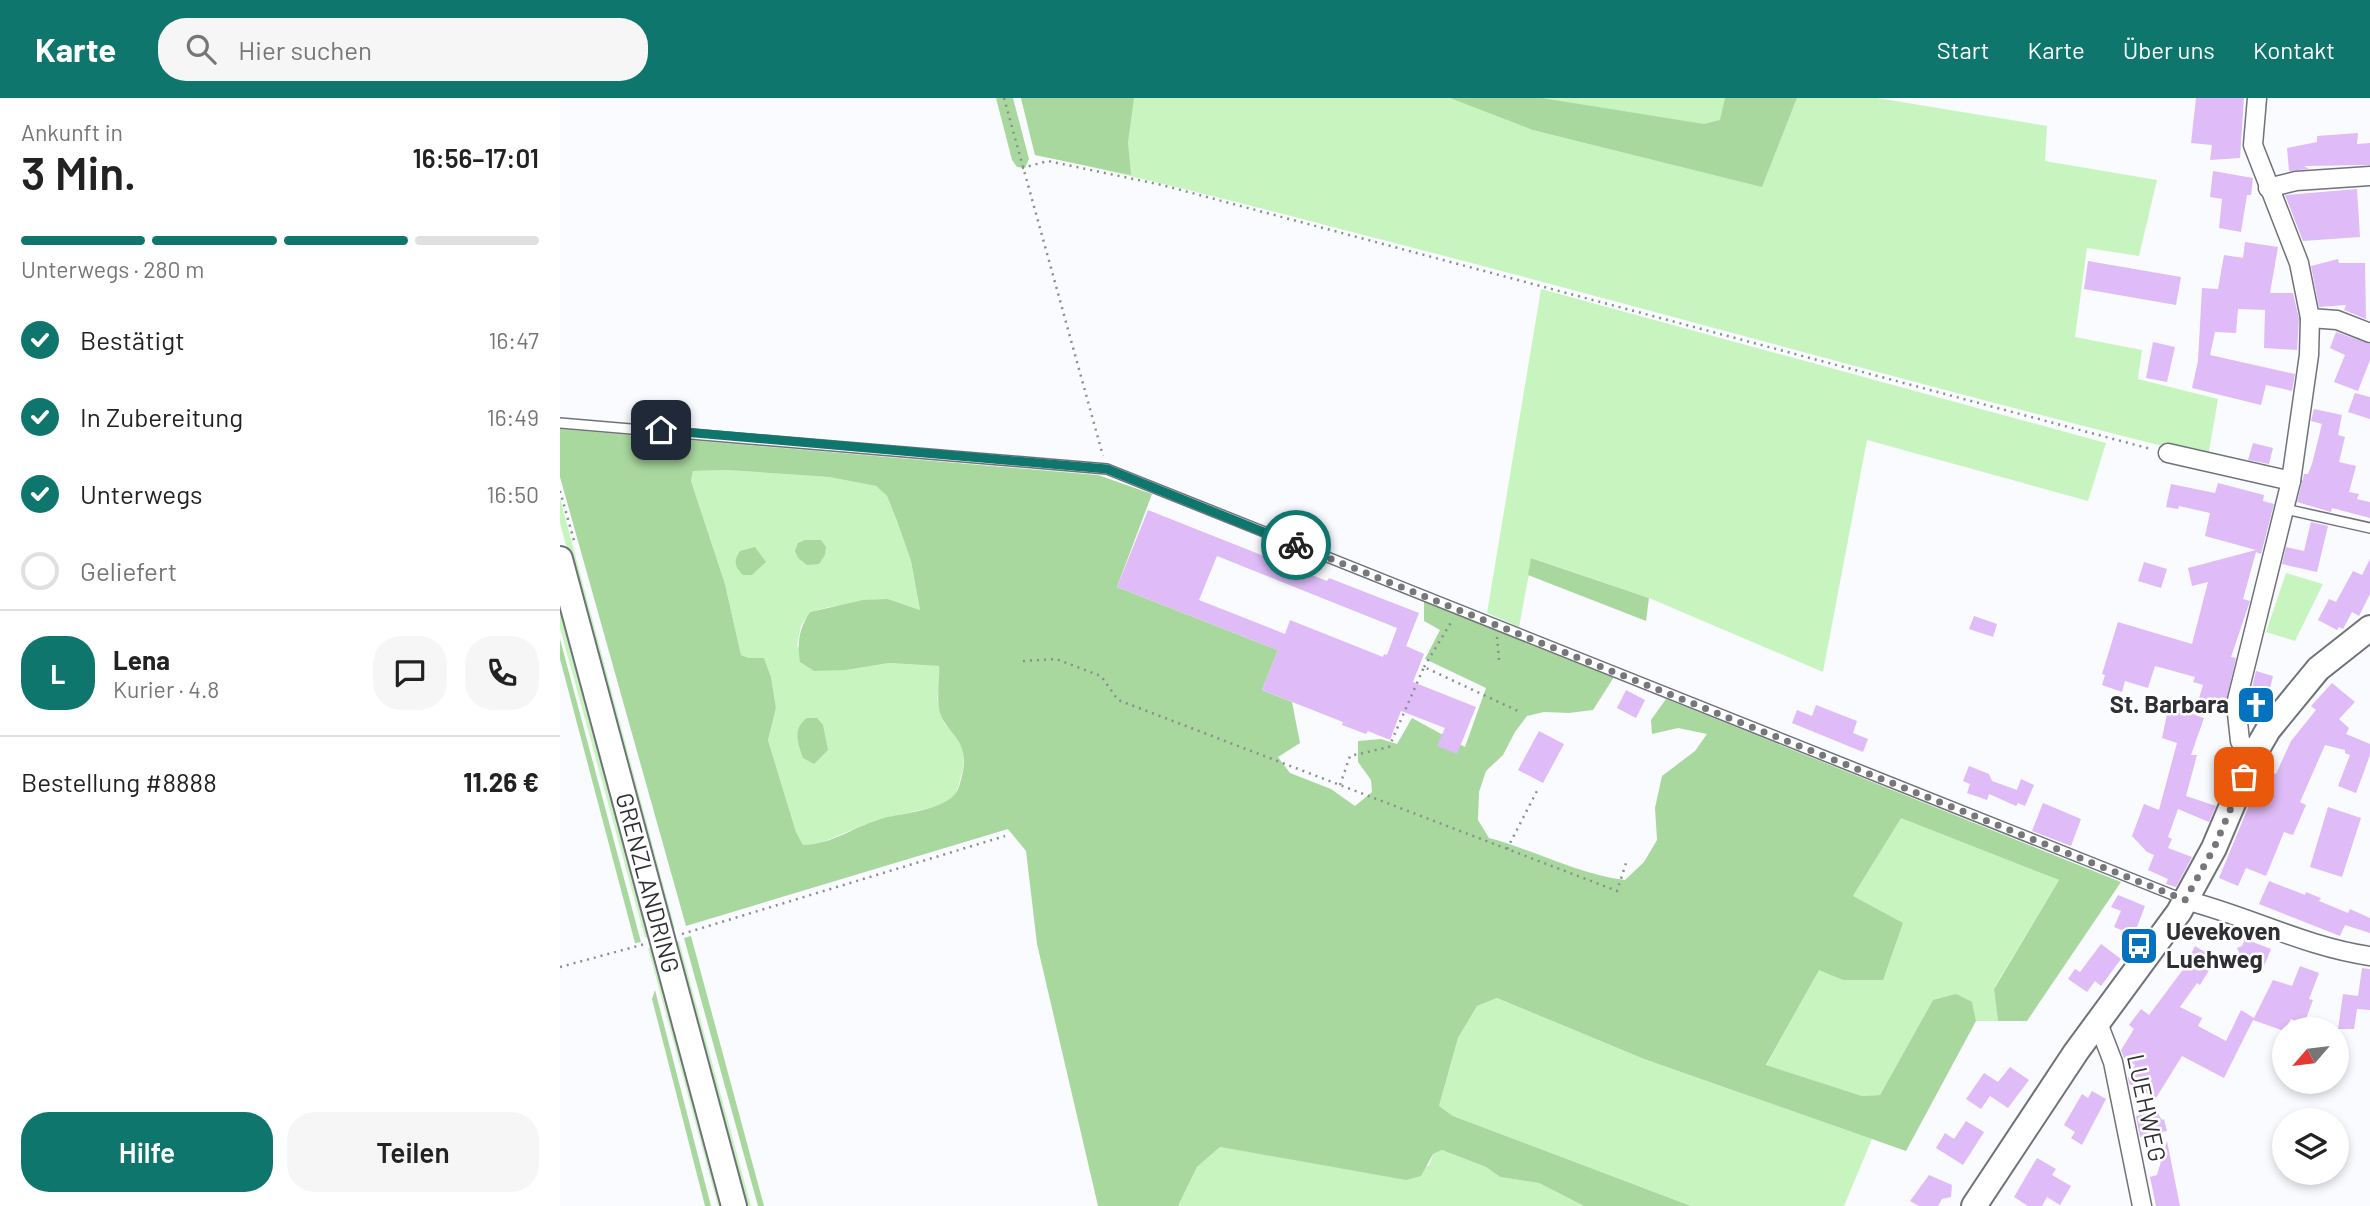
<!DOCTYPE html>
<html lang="de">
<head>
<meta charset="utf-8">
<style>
  body { margin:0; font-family:Barlow,sans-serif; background:#f6f6f6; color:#222; height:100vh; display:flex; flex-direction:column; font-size:26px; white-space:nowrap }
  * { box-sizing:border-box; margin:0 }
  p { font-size:23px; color:#767676 }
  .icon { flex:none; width:38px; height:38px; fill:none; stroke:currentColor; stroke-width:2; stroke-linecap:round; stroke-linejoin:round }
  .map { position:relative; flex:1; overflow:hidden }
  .details { display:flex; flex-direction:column; background:#fff; width:560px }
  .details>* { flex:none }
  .needle { width:46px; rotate:242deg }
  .controls { position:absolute; left:1712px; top:919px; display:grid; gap:14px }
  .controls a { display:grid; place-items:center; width:77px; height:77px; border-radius:50%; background:#fff; box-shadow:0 4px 10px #0003; font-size:35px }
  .pin { position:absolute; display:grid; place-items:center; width:60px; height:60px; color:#fff; margin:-30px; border-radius:14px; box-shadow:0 4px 10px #0006 }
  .courier { position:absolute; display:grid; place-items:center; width:70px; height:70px; margin:-35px; border:5px solid #0f766e; border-radius:50%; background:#fff; color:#222; box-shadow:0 2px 9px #0007 }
  .head em { font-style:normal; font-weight:600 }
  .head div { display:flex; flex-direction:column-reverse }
  .head { display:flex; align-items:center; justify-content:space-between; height:119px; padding:0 21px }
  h1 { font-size:46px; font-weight:600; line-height:52px }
  .bar { display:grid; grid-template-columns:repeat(4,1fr); gap:10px 7px; align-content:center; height:84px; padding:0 21px }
  .bar i { height:9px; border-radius:5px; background:#e0e0e0 }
  .bar .active { background:#0f766e }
  .bar p { grid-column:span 4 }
  .line { display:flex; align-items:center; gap:18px; padding:0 21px; border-top:2px solid #e0e0e0 }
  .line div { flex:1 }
  .round { display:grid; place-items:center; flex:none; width:74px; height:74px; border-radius:28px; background:#f6f6f6 }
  ol { padding:0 21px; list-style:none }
  li { display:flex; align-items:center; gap:21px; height:77px }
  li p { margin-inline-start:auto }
  li .icon { padding:7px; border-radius:50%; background:#0f766e; color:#fff; stroke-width:4 }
  li:last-child { color:#767676 }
  li i { width:38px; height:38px; border:4px solid #e0e0e0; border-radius:50% }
  .action { display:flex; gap:14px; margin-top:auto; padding:14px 21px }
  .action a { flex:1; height:80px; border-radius:28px; background:#0f766e; color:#fff; font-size:28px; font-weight:600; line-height:80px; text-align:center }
  .action a+a { background:#f6f6f6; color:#222 }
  header { display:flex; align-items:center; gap:42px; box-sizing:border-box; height:98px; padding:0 35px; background:#0f766e; color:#fff }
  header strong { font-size:33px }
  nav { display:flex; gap:38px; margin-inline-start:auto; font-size:24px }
  .search { width:490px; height:63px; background:#f6f6f6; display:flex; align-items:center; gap:18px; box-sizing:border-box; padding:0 24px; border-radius:28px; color:#767676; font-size:26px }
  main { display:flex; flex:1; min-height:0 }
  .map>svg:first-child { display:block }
  .green { fill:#c8f5bf }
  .forest { fill:#a9d89f; fill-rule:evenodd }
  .building { fill:#dfbbf7; fill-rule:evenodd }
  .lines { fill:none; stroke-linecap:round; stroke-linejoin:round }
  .lane-casing { stroke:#70727a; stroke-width:12 }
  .street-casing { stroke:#70727a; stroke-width:21 }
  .secondary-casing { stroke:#70727a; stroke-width:28 }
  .path { stroke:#8c8d91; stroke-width:2.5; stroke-dasharray:2 5; stroke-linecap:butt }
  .lane { stroke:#fff; stroke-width:9 }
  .street { stroke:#fff; stroke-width:18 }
  .secondary { stroke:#fff; stroke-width:24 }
  .done { stroke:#77777b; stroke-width:7; stroke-dasharray:0 12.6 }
  .route { stroke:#0f766e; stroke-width:9 }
  .labels { text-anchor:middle; stroke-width:5; stroke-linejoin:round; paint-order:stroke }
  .poi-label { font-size:24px; font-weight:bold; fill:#303034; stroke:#fff; text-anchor:end }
  .street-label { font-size:24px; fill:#303034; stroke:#fff }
</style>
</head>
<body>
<header>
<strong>Karte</strong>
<div class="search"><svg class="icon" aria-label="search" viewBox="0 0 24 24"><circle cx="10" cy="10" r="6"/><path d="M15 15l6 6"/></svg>Hier suchen</div>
<nav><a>Start</a><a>Karte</a><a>Über uns</a><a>Kontakt</a></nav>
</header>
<main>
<section class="details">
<div class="head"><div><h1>3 Min.</h1><p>Ankunft in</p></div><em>16:56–17:01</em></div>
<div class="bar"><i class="active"></i><i class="active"></i><i class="active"></i><i></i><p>Unterwegs · 280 m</p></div>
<ol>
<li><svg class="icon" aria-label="check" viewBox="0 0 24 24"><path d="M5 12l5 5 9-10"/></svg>Bestätigt<p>16:47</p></li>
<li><svg class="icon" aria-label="check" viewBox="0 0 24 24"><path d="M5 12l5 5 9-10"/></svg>In Zubereitung<p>16:49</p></li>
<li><svg class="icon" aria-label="check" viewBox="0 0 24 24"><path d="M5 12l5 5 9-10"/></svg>Unterwegs<p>16:50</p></li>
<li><i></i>Geliefert</li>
</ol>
<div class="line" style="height:126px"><b class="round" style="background:#0f766e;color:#fff">L</b><div><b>Lena</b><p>Kurier · 4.8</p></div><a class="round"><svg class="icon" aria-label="chat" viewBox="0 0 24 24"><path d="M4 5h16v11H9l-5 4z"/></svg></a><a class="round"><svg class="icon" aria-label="phone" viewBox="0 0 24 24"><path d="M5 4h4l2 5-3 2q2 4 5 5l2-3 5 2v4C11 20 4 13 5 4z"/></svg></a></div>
<div class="line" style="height:91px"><div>Bestellung #8888</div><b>11.26 €</b></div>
<div class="action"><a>Hilfe</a><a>Teilen</a></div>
</section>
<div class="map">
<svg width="1810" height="1108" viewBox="0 0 1810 1108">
  <rect width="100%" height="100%" fill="#fafbff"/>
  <g class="green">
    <path d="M461,0h429l312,88 35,-88h80l170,28 -2,35 112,19 -18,76 -52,-8 -12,89 67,13 -4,29 80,20 -10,58c-288,-70 -573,-153 -860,-226 -104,-27 -207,-54 -313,-76z"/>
    <polygon points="979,0 1169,0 1165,31"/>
    <polygon points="981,191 1546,345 1528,403 1307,342 1263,574 1089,500 972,460 959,529 927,515"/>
    <polygon points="167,372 269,379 316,388 327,398 337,423 351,463 360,512 328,501 269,509 250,514 241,528 237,548 286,572 329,565 379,568 380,587 377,600 384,625 398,640 404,655 403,672 396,696 382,707 313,723 256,747 243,747 236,734 208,642 216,610 211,579 204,560 189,560 181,557 165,486 131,383 133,373"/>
    <polygon points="0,400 115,831 109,830 0,425"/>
    <polygon points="1726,475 1763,486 1735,543 1706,534"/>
    <polygon points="0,494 92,837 85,840 0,530"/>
    <polygon points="1341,719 1499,782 1434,890 1438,923 1416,923 1412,905 1373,902 1320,997 1302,998 1206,968 1259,871 1283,882 1293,798"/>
    <polygon points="119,843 191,1108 184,1108 113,845"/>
    <polygon points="88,850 97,851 165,1108 158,1108"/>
    <polygon points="937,900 1084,961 1312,1041 1284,1108 1131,1108 893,1018 879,1008 898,940 917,908"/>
    <polygon points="660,1049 744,1063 869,1068 873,1056 882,1052 926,1069 940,1079 979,1085 1024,1108 618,1108 637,1069"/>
  </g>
  <g class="forest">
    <polygon points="436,0 453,0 469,61 465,70 457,69 452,62"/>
    <polygon points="461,0 574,0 568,44 571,77 475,57"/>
    <polygon points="890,0 982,0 1144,26 1160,22 1165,0 1237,0 1202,89 973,32"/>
    <path d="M0,331l538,46 54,19 -35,93 161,63 -16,40 30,12 8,41 -22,14 12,16 41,16 24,17 17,-14 -1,-12 -13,-18v-21l23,-2 16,5 15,-26 53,29 21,-59 -61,-29 15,-29 -16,-9v-20l190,76 -21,33 -24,3 -25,-1 -17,4 -12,16 -12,23 -17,16 -7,21 -1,28 11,18c46,12 88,36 136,42l19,-18 13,-22 -2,-32 7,-32 33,-25 12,-17 -29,-6 -26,6 -1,-14 15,-21 455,183 -94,139h-29l-4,-32 65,-109 -158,-62 -48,78 50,27 -20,57h-40l-24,-10 -53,95 96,31 18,-1 53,-95 23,-6 16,8 4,19 -70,130 -262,-92 -147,-61 -20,8 -19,32 -19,68 14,10 238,90h-107l-45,-23 -39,-6 -14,-10 -44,-17 -9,4 -12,22 -15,4 -186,-33 -23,20 -19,39h-80l-61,-262 -11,-93 -18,-22 -322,97 -126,-449zM167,372l102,7 47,9 11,10 10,25 14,40 9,49 -32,-11 -25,1 -53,12c-11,17 -13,30 -10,50l14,9 32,-1 43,-7 50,3c1,17 -3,31 1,47 5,15 18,22 22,36 3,8 2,19 0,27 -2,6 -3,15 -8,19 -13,15 -50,18 -70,23 -28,7 -52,27 -81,27l-7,-13 -28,-92 8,-32 -5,-31 -7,-19h-15l-8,-3 -16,-71 -34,-103 2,-10z"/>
    <polygon points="245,442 261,442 266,449 265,457 259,466 247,467 238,460 235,453 238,445"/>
    <path d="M195,449l11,15 -14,13h-9c-8,-8 -10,-14 -3,-24z"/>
    <polygon points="971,460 1089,500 1086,523 968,477"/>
    <polygon points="0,541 81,844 75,845 0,561"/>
    <path d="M247,620h10l6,7 5,25 -14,14 -11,-6c-5,-15 -11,-29 4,-40z"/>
    <polygon points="131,838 204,1108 198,1108 124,840"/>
    <polygon points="95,892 151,1108 145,1108 92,901"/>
  </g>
  <g class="building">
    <polygon points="1636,0 1684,0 1680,60 1650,62 1652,47 1631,45"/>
    <polygon points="1798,35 1797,46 1810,45 1810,67 1744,68 1749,71 1729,73 1727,50 1757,44 1757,38"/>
    <polygon points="1653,73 1693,80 1691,97 1687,97 1681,134 1659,130 1662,101 1650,99"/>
    <polygon points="1797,91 1800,139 1743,143 1725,97"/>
    <polygon points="1685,144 1718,149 1710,195 1733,195 1739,221 1737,252 1704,250 1705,212 1678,211 1676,235 1655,234 1650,257 1735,276 1732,293 1706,287 1701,307 1632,290 1638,263 1642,190 1658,191 1664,157 1683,160"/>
    <polygon points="1778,161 1779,165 1805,165 1806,221 1784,212 1786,207 1759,209 1751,168"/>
    <polygon points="1528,163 1621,179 1616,207 1524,191"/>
    <polygon points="1776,234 1810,246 1810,262 1798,293 1774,284 1785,257 1770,250"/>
    <polygon points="1593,244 1615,249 1607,284 1586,280"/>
    <polygon points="1795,295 1810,299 1810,321 1788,314"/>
    <polygon points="1754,311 1782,317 1778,337 1785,339 1779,364 1796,368 1789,394 1799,396 1797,401 1810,404 1810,420 1772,410 1771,414 1737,404 1744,376 1748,376 1752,366 1762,326 1751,323"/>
    <polygon points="1693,345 1713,350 1709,366 1688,362"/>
    <polygon points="1658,385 1704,397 1703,403 1714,406 1701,456 1696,454 1683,501 1690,503 1671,559 1676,560 1665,608 1639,600 1643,587 1633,584 1635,579 1595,568 1588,590 1565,583 1562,594 1542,587 1545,577 1542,576 1558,524 1632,546 1648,484 1632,488 1628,470 1696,452 1645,438 1650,415 1619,408 1618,411 1606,409 1611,386 1655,395"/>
    <path d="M588,412l179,71 2,-3 90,35 -13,33 18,8 -11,28 63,25 -19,47 -20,-8 8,-18 -44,-17 -11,29 -22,-9 -2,3 -24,-9 1,-3 -81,-32 16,-40 -161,-63zM657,458l180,72 -10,27 -3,-1 -1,3 -93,-37 -5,14 -86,-34z"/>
    <polygon points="1751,424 1768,428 1757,474 1722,466 1726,449 1744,453"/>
    <polygon points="1810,461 1810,496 1799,518 1792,514 1783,531 1779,529 1777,532 1758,522 1769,501 1776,504 1793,473 1802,477"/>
    <polygon points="1584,464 1607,471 1601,490 1578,483"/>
    <polygon points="1414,518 1437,526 1433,539 1409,531"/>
    <polygon points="1696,573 1713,578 1705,612 1695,625 1689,624 1688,607"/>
    <polygon points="1772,585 1795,604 1779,621 1789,630 1786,636 1810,646 1810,657 1796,695 1778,688 1790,657 1785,655 1785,652 1765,647 1740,704 1746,707 1733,737 1724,734 1706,778 1686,770 1678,788 1659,780 1704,671 1716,676 1731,643 1756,612 1751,608"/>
    <polygon points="1066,592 1085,602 1076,620 1057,610"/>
    <polygon points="1256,607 1297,623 1293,635 1308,641 1303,654 1232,625 1237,612 1252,618"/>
    <polygon points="1613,609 1644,620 1631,657 1637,657 1626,698 1656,708 1649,724 1618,711 1608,739 1612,741 1608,750 1632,759 1616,789 1606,786 1608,781 1588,772 1594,757 1587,754 1572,738 1584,706 1599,712 1617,645 1602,640 1607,616 1610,617"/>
    <polygon points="979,633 1004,646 983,685 958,672"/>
    <polygon points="1409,668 1429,676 1432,683 1457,692 1461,681 1474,687 1465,708 1458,705 1456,708 1429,696 1427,702 1407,695 1410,686 1403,683"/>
    <polygon points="1483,705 1521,721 1511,748 1472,733"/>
    <polygon points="1768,709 1801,720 1782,779 1750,769"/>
    <polygon points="1709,783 1745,797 1746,794 1753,797 1761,800 1759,803 1788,815 1790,811 1810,820 1810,835 1785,827 1780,838 1699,806"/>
    <polygon points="1558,797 1585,808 1574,837 1554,829 1561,813 1551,809"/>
    <polygon points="1685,841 1711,851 1702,873 1684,866 1677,850 1682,848"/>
    <polygon points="1541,846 1561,861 1541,888 1535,883 1527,894 1508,881 1515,871 1520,874"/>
    <polygon points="1635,848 1656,861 1640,887 1637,885 1620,909 1642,920 1638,928 1666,943 1681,912 1694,920 1713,882 1732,888 1740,868 1759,875 1749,901 1753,902 1744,926 1731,921 1724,933 1693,922 1664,980 1622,958 1596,1000 1569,986 1568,980 1575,967 1564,960 1561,952 1574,931 1569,927 1581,911 1589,917 1625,869"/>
    <polygon points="1802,870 1810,871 1810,912 1797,911 1794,931 1778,931 1783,896 1798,898"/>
    <polygon points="1450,969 1469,982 1448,1010 1430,998 1421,1011 1406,1001 1424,975 1438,984"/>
    <polygon points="1532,993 1546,1001 1522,1047 1511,1040 1515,1034 1504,1027 1522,996 1528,1000"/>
    <polygon points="1597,1014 1602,1022 1604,1021 1607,1033 1580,1039 1576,1018"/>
    <polygon points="1406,1023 1424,1034 1403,1067 1376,1050 1385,1035 1394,1041"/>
    <polygon points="1607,1043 1620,1108 1596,1108 1590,1079 1597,1077"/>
    <polygon points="1477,1060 1496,1071 1492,1077 1511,1088 1500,1107 1487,1099 1482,1108 1468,1108 1454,1099"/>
    <polygon points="1369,1077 1392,1087 1391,1099 1382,1101 1378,1108 1359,1108 1350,1103"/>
  </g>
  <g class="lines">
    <defs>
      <g id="lane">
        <polyline points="0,325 547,371 1623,801"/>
        <polyline points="1725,411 1810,430"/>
      </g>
      <g id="street">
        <polyline points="1708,90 1736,83 1810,78"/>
        <polyline points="1750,220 1777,222 1810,235"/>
        <polyline points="1608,355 1731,383"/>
        <polyline points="1693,658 1680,643 1676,606 1731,383 1749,257 1750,220 1739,165 1693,47 1697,0"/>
        <path d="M1625,802c63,16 121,47 185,56"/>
        <polyline points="1538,925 1553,964 1582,1108"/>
      </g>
      <g id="secondary">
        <polyline points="0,461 174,1108"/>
        <polyline points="1414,1108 1516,954 1619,814 1654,750 1693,658 1708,632 1758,571 1810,530"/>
      </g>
    </defs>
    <use href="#lane" class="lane-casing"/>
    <use href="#street" class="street-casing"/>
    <use href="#secondary" class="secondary-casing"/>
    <g class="path">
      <polyline points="444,0 543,358"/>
      <polyline points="462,70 488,63 602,87 1591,351"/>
      <polyline points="0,393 15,446"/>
      <polyline points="937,539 939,562"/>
      <polyline points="463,563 496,561 541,578 558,602 1057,793 1067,762"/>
      <polyline points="864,569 893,521"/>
      <polyline points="780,687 790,658 829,649 864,569 960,614"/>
      <polyline points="947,751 979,689"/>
      <polyline points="122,836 445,738"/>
      <polyline points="0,869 85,846"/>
    </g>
    <use href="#lane" class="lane"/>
    <use href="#street" class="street"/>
    <use href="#secondary" class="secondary"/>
  </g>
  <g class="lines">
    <polyline class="done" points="736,447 1625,802 1654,750 1684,679"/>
    <polyline class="route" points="101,332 547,371 736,447"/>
  </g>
  <defs>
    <symbol id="church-square" viewBox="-11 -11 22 22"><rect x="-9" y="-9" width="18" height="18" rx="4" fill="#0572bd" stroke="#fff"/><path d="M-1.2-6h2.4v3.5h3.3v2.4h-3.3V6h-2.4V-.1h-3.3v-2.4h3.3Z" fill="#fff"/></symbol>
    <symbol id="bus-square" viewBox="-11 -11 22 22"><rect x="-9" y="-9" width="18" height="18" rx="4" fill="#0572bd" stroke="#fff"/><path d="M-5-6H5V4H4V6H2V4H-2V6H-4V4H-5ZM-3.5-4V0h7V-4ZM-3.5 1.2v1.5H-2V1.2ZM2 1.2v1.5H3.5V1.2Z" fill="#fff"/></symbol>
  </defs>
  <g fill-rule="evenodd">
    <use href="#church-square" x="1674" y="585" width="44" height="44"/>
    <use href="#bus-square" x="1557" y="826" width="44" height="44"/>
  </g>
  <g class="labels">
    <g class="poi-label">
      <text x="1669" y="615">St. Barbara</text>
      <text x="1606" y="842" text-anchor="start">Uevekoven<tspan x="1606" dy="28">Luehweg</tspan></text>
    </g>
    <g class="street-label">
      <text transform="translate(87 785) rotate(75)" y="8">GRENZLANDRING</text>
      <text transform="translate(1586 1010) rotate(78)" y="8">LUEHWEG</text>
    </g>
  </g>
</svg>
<div class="controls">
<a><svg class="needle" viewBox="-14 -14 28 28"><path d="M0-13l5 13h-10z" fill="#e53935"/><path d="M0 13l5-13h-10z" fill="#767676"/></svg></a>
<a><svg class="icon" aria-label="layers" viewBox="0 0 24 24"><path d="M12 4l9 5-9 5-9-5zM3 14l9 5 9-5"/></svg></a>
</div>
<div class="pin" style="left:1684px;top:679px;background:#ea580c"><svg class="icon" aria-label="bag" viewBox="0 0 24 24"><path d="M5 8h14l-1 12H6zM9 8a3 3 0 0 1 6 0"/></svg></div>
<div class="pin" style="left:101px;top:332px;background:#1f2937"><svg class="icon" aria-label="home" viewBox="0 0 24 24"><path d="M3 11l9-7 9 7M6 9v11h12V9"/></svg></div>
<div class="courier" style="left:736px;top:447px"><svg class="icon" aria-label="bike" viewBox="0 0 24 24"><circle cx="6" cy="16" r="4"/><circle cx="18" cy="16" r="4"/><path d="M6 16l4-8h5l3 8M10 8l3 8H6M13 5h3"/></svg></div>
</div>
</main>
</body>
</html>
